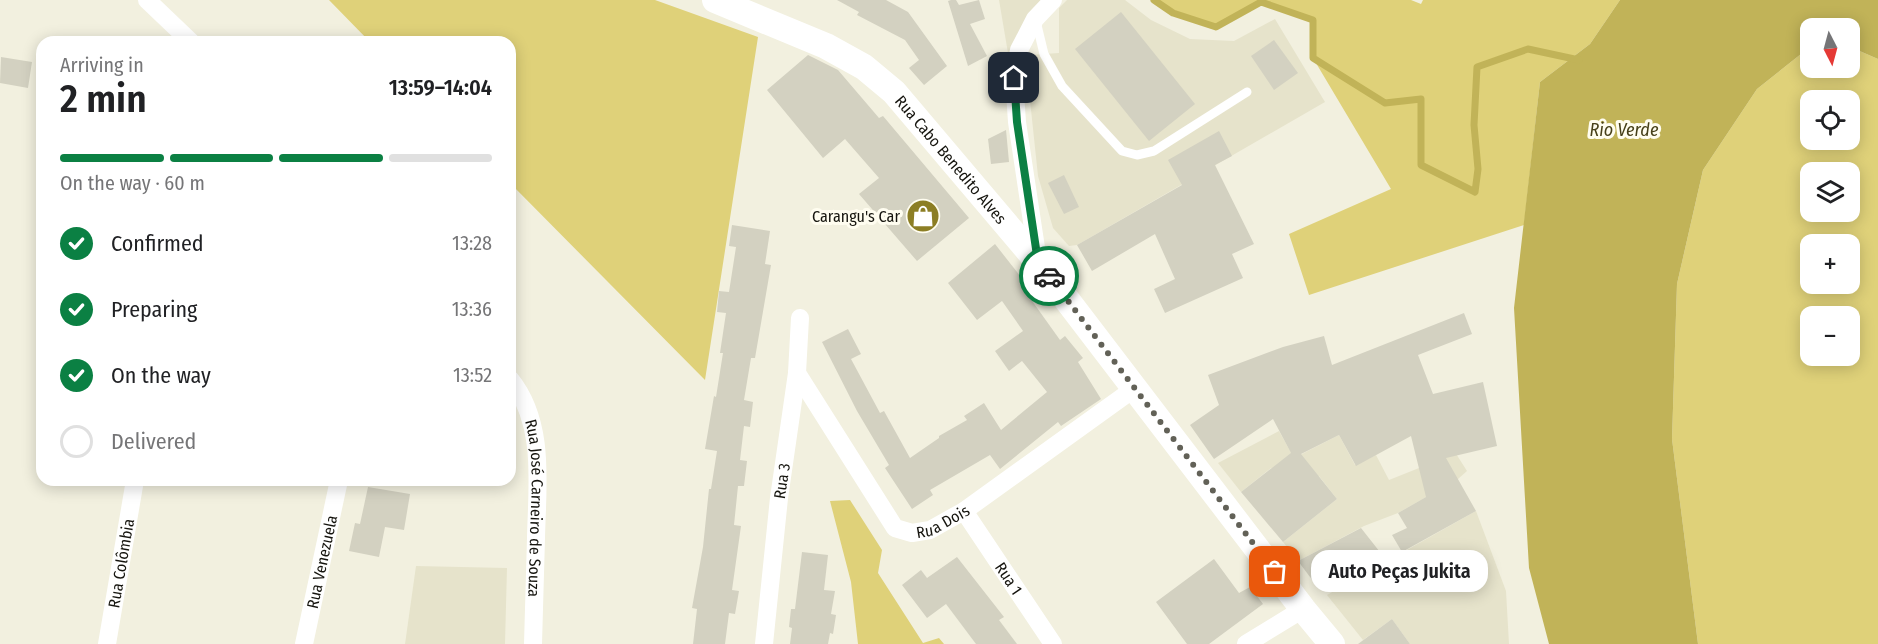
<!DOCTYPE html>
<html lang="en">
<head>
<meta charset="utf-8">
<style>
  body { margin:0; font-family:"Fira Sans Condensed",sans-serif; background:#f2f2f2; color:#202124; height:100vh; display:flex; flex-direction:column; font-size:22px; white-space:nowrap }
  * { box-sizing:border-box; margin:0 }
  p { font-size:20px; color:#757577 }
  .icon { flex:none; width:33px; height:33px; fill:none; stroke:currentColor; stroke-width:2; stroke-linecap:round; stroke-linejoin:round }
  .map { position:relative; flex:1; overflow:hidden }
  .details { position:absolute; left:36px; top:36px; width:480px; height:450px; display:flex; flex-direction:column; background:#fff; border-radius:18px; box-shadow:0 3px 15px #0003 }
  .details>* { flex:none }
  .needle { width:39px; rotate:174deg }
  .buttons { position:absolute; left:1800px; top:18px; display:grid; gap:12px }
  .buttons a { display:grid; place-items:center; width:60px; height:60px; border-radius:12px; background:#fff; box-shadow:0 3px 15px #0003; font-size:30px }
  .pin { position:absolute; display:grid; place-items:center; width:51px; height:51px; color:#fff; margin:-26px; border-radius:12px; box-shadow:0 3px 9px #0006 }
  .courier { position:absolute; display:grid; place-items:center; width:60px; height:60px; margin:-30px; border:4px solid #0b8043; border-radius:50%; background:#fff; color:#222; box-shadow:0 2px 8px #0007 }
  .bubble { position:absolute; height:42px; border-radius:18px; background:#fff; box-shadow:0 3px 15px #0003; font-size:20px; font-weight:600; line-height:42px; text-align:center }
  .headline em { font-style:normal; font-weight:600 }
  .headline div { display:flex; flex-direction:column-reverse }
  .headline { display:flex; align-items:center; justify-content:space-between; height:102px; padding:0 24px }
  h1 { font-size:39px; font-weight:600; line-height:45px }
  .bar { display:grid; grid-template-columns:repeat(4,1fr); gap:9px 6px; align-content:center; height:72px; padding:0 24px }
  .bar i { height:8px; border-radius:4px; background:#e0e0e0 }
  .bar .selected { background:#0b8043 }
  .bar p { grid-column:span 4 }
  ol { padding:0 24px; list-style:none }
  li { display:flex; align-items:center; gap:18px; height:66px }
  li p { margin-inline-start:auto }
  li .icon { padding:6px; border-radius:50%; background:#0b8043; color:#fff; stroke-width:4 }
  li:last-child { color:#757577 }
  li i { width:33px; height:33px; border:3px solid #e0e0e0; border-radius:50% }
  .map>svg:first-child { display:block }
  .built { fill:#e6e3cb }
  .green { fill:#dfd179; fill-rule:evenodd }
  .water { fill:#c1b358 }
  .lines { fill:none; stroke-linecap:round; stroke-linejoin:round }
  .stream { stroke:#c1b358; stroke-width:7 }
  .building { fill:#d3d1c1 }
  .service { stroke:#fff; stroke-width:9 }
  .minor { stroke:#fff; stroke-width:18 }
  .secondary { stroke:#fff; stroke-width:26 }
  .done { stroke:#626157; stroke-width:6; stroke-dasharray:0 10.8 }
  .route { stroke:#0b8043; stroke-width:8 }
  .labels { text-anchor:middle; stroke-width:6; stroke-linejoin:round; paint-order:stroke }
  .street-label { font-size:16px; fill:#15140e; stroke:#fffdf0 }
  .poi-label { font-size:16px; fill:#15140e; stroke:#fffdf0; text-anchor:end }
  .water-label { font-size:18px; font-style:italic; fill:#47401a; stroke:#fffdf0 }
</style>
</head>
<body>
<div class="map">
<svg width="1878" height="644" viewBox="0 0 1878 644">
  <rect width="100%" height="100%" fill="#f2f0df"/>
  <g class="built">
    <polygon points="999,0 1047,0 1009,59"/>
    <polygon points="1067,0 1125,0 1151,20 1190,39 1234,41 1275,19 1325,102 1077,245 1069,246 1053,228 1038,176 1027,72 1029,55 1059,53 1059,8"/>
    <polygon points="1279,431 1294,458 1339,435 1355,465 1376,455 1389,480 1419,468 1453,449 1467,471 1458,479 1398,513 1364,526 1298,561 1283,542 1337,499 1319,476 1290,492 1271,468 1241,492 1218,463"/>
    <polygon points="1476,511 1506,591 1509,644 1410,644 1392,619 1363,640 1327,595"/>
    <polygon points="416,566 507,568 505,644 405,644"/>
  </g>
  <g class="green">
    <polygon points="329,0 655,0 758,37 705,380 510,183 510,42 370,42"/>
    <polygon points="1154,0 1411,0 1421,4 1423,0 1620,0 1590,44 1540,82 1524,225 1309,295 1289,234 1391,189 1313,58 1313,21 1261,2 1216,27 1173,13"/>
    <path d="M1850,49h5l23,10v585h-180l-26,-205 5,-155 26,-114 54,-81 49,-39h4v18h40zM1810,100h40v40h-40zM1810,172h40v40h-40zM1810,244h40v40h-40zM1810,316h40v40h-40z"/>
    <polygon points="850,500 882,550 878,573 923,643 939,638 944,644 858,644 851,582 830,501"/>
  </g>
  <polygon class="water" points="1620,0 1878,0 1878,59 1855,49 1850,49 1850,28 1810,28 1810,50 1806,50 1757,89 1703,170 1677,284 1672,439 1698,644 1549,644 1529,568 1514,308 1540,82 1590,44"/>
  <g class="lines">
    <polyline class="stream" points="1154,0 1173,13 1216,27 1261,2 1313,20 1313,58 1385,103 1421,99 1421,165 1475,192 1478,169 1474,125 1477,67 1528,49 1579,60"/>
  </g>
  <g class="building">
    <polygon points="837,0 886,0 908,12 947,66 924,85 909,68 919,60 905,40 857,15 859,12"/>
    <polygon points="951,0 956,0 959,5 979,0 985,19 970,24 987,56 968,66 948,1"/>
    <polygon points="1121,12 1195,104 1149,141 1075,49"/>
    <polygon points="1274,40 1298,73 1274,90 1251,56"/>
    <polygon points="808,55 838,70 879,118 883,116 969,218 917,261 859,194 879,178 845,139 823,158 767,90"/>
    <polygon points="1,57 32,62 28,88 0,83"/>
    <polygon points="1006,130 1009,162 991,164 988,139"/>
    <polygon points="1219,131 1232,156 1215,165 1254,244 1232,254 1243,278 1165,313 1154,289 1175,279 1155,234 1092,271 1077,245 1182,185 1168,160"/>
    <polygon points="1064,175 1079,207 1064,214 1048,183"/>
    <polygon points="732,225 770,231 765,264 771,265 755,358 751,358 744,400 753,402 750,427 744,426 740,460 747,461 744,486 738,486 734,525 741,526 732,590 739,591 735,614 729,613 725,644 693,644 697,609 692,608 703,547 709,489 711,489 717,451 705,449 714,396 716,397 723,353 720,353 726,313 717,312 719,291 729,292 736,247 729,246"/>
    <polygon points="995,244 1024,281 1020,284 1060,340 1065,336 1083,358 1078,362 1101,399 1061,426 1058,422 1000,469 990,455 930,490 933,495 912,509 885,468 889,465 857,411 822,342 848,329 861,354 851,359 880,413 884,411 910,458 939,438 939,436 967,420 964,416 984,403 1001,430 1047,392 1022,361 1009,371 995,351 1023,331 1002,301 977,320 948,283"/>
    <polygon points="1464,313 1472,334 1418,355 1433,394 1483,382 1497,446 1446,458 1476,511 1402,552 1392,535 1407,528 1398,513 1426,497 1411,436 1356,466 1339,435 1301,454 1337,499 1283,542 1241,492 1291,453 1273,419 1214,459 1190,425 1219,405 1208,375 1283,347 1324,336 1332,365"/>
    <polygon points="368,487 410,494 404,530 385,527 379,557 349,551 355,523 360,524"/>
    <polygon points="1361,528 1387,561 1333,591 1323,578 1316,585 1298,561"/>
    <polygon points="802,552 828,555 824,590 835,591 831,614 836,615 833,634 830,633 828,644 790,644 792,628 789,627 791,609 795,609"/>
    <polygon points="957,557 1004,617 999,620 1017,644 976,644 946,604 927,618 902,585 921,570 927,578"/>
    <polygon points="1214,559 1239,593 1250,587 1263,604 1209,644 1187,644 1156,602"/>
    <polygon points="1392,619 1410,644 1358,644"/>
  </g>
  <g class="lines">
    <polyline class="service" points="1036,21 1044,54 1062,86 1122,151 1137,155 1154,151 1247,92"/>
    <g class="minor">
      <polyline points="147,0 191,42"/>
      <polyline points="1038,261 1017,122 1014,78 1019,50 1035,19 1053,0"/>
      <path id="s1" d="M797,373l98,155 17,5 18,-3 34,-19 171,-123"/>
      <path id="s2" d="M510,379c36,44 27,107 26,159 -1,36 -2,71 -3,106"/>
      <path id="s3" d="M964,511l89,133"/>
      <path id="s4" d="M107,644l28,-164"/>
      <path id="s5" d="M304,644l35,-164"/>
      <path id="s6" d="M764,644l15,-146 18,-125 3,-55"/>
      <polyline points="1246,644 1303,609"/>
    </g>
    <path class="secondary" id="s7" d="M715,0l111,46 38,21 30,25 144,170 265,347 29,35"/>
  </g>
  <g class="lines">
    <polyline class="done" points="1049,276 1275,572"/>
    <polyline class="route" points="1014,78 1017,122 1038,262 1049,276"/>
  </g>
  <defs>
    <symbol id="shop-disc" viewBox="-11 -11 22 22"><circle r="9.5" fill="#8c7e24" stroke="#fffdf0"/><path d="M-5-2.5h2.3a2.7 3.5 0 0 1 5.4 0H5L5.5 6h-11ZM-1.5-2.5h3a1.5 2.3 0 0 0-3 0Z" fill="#fff"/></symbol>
  </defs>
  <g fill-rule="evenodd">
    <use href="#shop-disc" x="904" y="197" width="38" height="38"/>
  </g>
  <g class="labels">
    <g class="street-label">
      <text dy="6" stroke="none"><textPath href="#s7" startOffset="291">Rua Cabo Benedito Alves</textPath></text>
      <text dy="6" stroke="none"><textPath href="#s6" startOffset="164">Rua 3</textPath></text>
      <text dy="6" stroke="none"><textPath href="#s2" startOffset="135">Rua José Carneiro de Souza</textPath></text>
      <text dy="6" stroke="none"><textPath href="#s1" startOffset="234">Rua Dois</textPath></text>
      <text dy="6" stroke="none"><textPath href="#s4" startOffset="82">Rua Colômbia</textPath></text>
      <text dy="6" stroke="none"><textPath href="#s5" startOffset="84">Rua Venezuela</textPath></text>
      <text dy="6" stroke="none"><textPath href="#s3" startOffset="81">Rua 1</textPath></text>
    </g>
    <g class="poi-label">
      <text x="900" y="222">Carangu's Car</text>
    </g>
    <g class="water-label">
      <text x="1624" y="136">Rio Verde</text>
    </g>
  </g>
</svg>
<div class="buttons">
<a><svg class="needle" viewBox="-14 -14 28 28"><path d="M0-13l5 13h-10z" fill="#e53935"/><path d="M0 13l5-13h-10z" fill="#757577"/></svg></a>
<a><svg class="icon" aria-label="locate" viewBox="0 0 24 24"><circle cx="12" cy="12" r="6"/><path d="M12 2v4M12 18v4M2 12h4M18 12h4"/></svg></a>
<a><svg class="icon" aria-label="layers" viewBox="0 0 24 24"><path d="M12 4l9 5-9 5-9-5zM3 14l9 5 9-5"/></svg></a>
<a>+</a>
<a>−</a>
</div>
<div class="pin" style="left:1275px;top:572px;background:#ea580c"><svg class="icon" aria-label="bag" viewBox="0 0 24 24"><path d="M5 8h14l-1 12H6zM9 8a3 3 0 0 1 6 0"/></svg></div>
<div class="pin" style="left:1014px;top:78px;background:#1f2937"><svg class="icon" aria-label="home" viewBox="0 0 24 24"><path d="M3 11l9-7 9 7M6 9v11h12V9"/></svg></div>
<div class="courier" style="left:1049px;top:276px"><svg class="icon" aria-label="car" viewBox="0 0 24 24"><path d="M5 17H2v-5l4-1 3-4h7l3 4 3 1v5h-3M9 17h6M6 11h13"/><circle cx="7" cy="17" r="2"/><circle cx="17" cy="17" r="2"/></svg></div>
<div class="bubble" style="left:1311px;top:550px;width:177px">Auto Peças Jukita</div>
<section class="details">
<div class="headline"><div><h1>2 min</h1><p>Arriving in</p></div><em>13:59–14:04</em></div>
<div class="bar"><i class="selected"></i><i class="selected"></i><i class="selected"></i><i></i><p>On the way · 60 m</p></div>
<ol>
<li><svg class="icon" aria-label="check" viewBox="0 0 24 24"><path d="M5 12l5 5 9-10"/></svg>Confirmed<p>13:28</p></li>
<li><svg class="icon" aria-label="check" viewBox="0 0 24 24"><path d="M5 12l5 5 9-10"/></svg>Preparing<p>13:36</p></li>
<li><svg class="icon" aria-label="check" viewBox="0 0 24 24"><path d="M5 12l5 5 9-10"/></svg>On the way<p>13:52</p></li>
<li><i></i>Delivered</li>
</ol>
</section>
</div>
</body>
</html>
